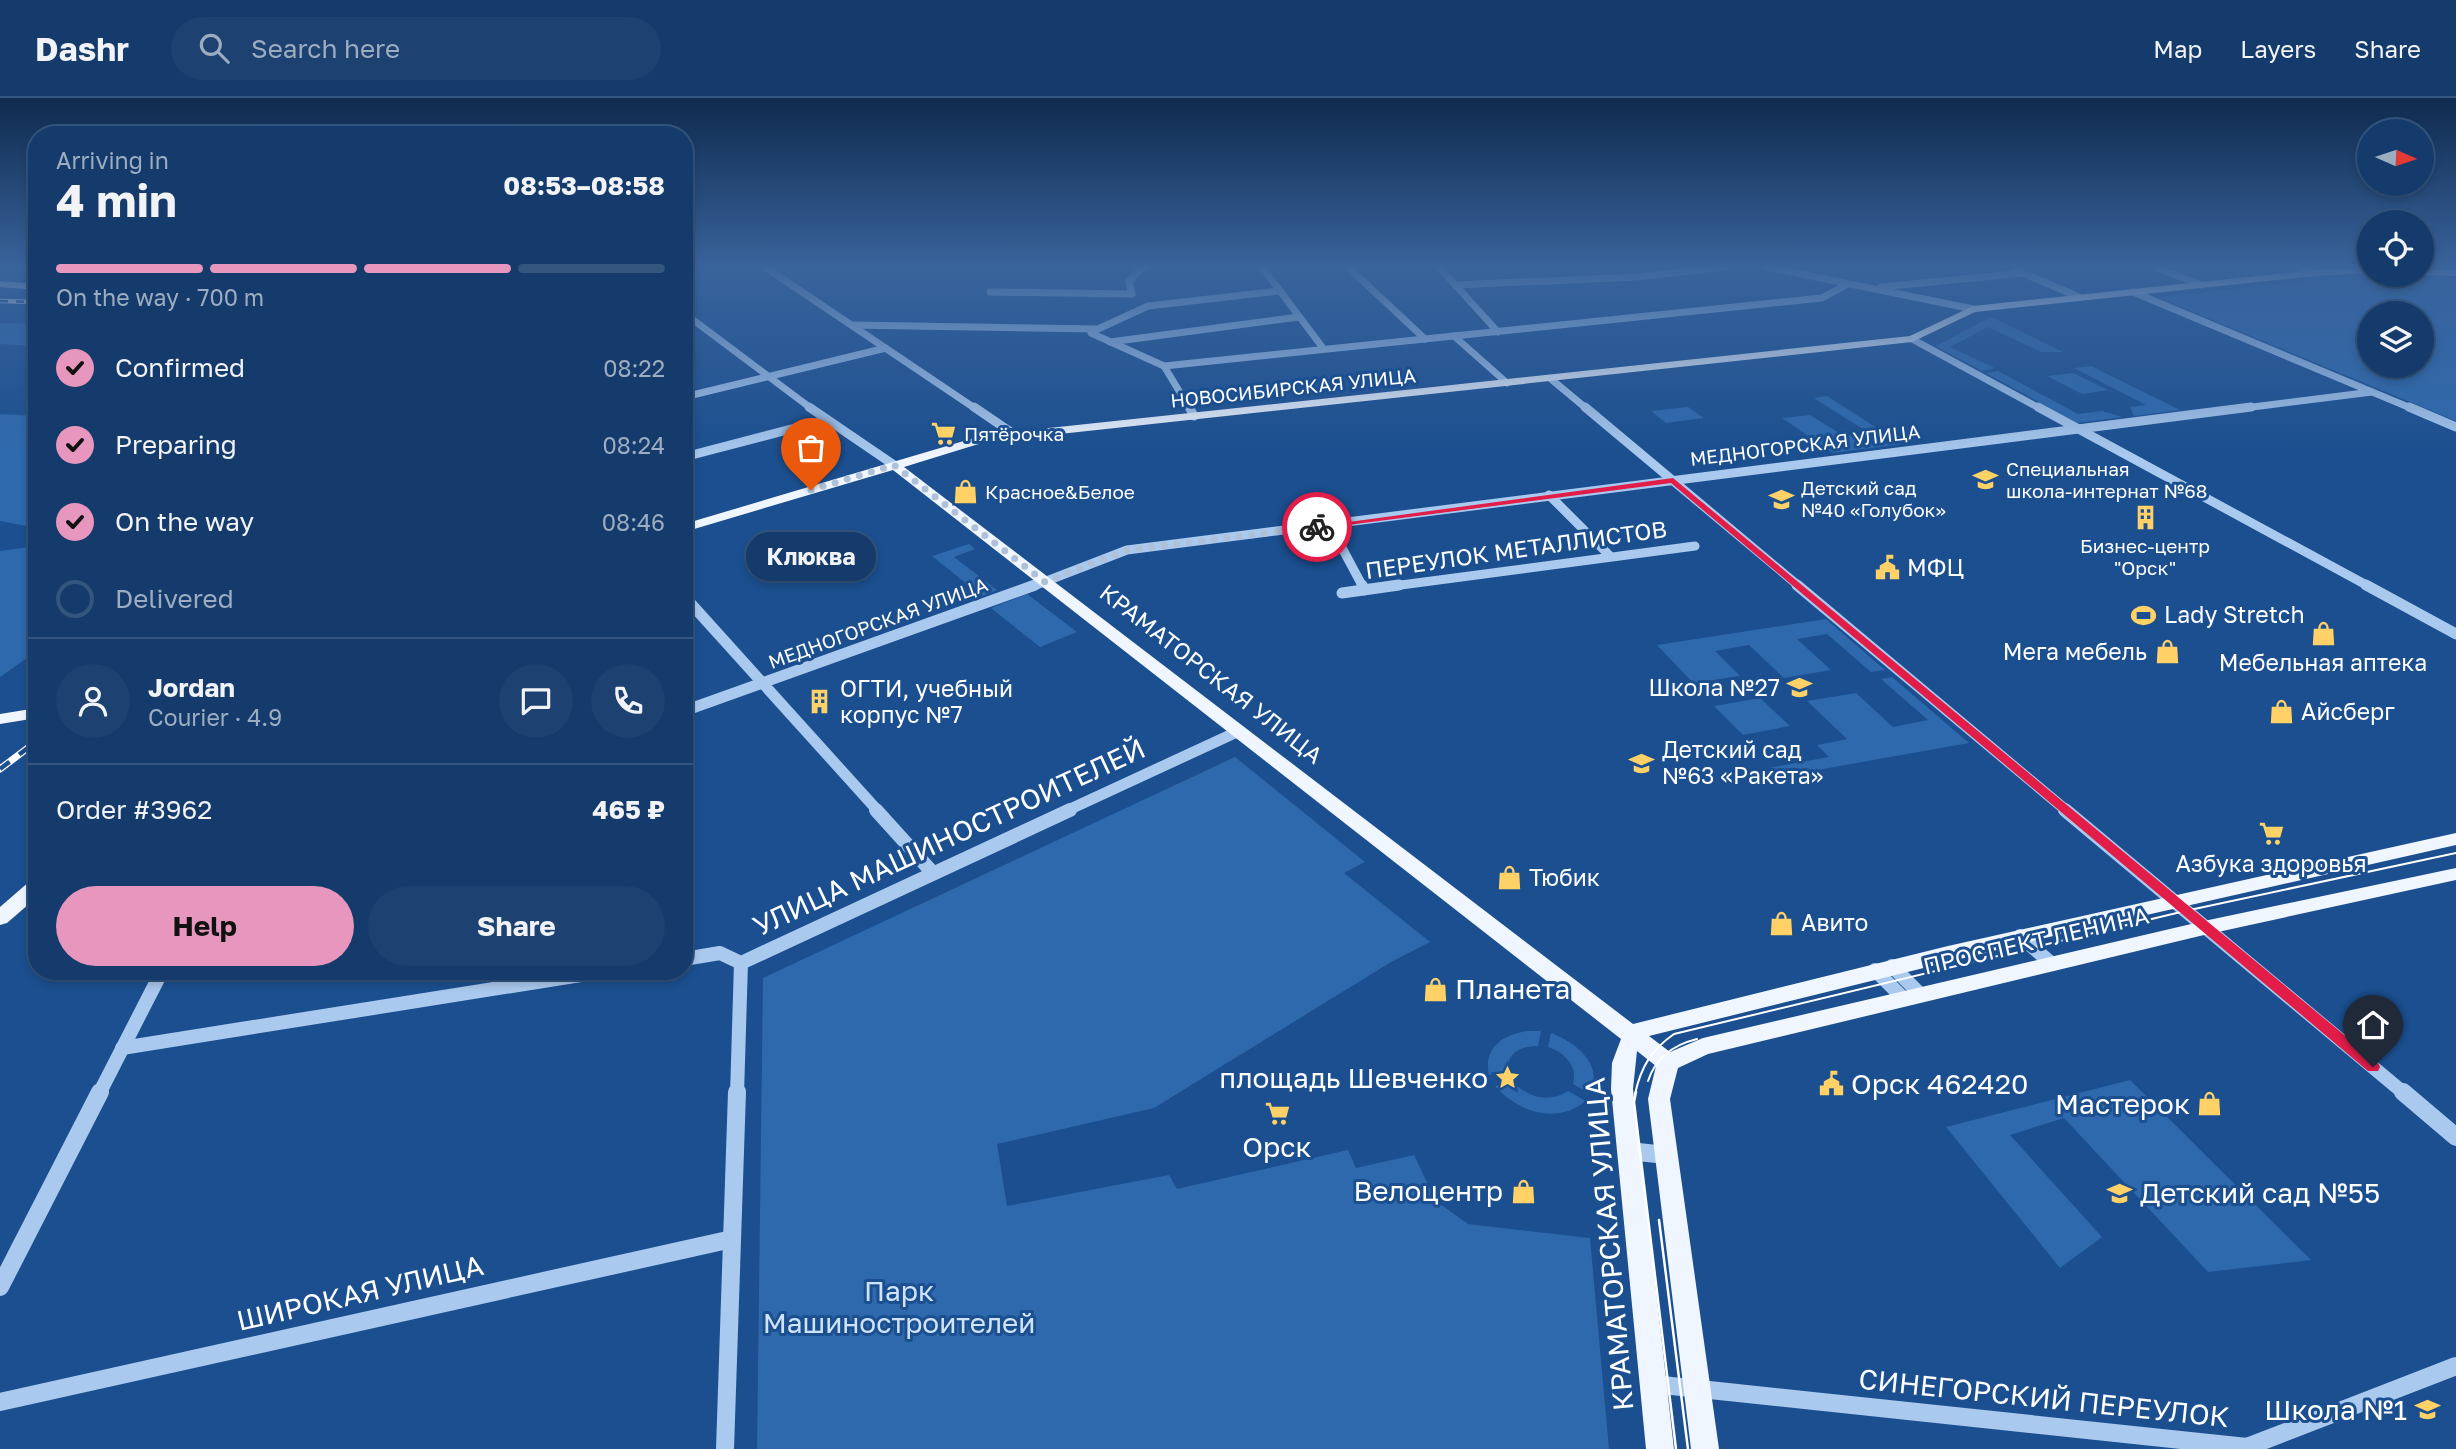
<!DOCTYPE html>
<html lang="en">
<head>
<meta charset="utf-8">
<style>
  body { margin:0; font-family:"Golos Text",sans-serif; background:#1d4271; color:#f1f3f6; height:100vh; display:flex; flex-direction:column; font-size:26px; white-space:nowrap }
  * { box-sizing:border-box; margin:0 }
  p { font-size:23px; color:#9dadc1 }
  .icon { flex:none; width:38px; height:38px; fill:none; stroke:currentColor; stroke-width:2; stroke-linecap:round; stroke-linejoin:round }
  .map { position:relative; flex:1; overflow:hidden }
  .panel { position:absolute; left:28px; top:28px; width:665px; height:854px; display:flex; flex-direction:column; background:#143b6b; border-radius:28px; box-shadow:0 4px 10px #0003,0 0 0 2px #33557e }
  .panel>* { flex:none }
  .needle { width:46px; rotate:93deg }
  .fabs { position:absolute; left:2357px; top:21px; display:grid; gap:14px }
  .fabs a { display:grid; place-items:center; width:77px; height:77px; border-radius:50%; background:#143b6b; box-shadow:0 4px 10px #0003,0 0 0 2px #33557e; font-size:35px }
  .pin { position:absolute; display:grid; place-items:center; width:60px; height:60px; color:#fff; margin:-72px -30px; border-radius:50% 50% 50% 0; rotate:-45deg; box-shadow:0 0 7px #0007 }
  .pin .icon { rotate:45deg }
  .courier { position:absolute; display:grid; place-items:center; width:70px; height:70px; margin:-35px; border:5px solid #e11d48; border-radius:50%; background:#fff; color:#222; box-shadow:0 2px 9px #0007 }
  .bubble { position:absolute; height:49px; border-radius:24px; background:#143b6b; box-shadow:0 4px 10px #0003,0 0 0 2px #33557e; font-size:23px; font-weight:700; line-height:49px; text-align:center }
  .summary em { font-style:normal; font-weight:700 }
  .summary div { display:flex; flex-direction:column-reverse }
  .summary { display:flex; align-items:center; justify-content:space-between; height:119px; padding:0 28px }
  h1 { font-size:46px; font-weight:700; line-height:52px }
  .bar { display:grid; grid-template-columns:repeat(4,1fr); gap:10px 7px; align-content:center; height:84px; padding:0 28px }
  .bar i { height:9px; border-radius:5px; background:#33557e }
  .bar .selected { background:#e797bd }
  .bar p { grid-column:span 4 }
  .line { display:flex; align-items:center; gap:18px; padding:0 28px; border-top:2px solid #33557e }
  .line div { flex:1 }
  .round { display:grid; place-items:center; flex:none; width:74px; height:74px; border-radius:37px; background:#1d4271 }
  ol { padding:0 28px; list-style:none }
  li { display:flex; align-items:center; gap:21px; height:77px }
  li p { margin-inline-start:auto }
  li .icon { padding:7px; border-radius:50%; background:#e797bd; color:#111; stroke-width:4 }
  li:last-child { color:#9dadc1 }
  li i { width:38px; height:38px; border:4px solid #33557e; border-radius:50% }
  .primary-button { display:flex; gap:14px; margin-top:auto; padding:14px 28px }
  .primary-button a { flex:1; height:80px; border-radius:42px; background:#e797bd; color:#111; font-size:28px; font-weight:700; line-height:80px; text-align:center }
  .primary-button a+a { background:#1d4271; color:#f1f3f6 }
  header { display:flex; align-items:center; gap:42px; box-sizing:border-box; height:98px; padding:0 35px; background:#143b6b; border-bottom:2px solid #33557e }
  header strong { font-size:33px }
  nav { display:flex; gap:38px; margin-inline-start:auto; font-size:24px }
  .search { width:490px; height:63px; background:#1d4271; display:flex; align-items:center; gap:18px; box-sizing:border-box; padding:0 24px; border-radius:38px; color:#9dadc1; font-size:26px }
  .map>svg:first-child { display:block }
  .green { fill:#2e69ad; fill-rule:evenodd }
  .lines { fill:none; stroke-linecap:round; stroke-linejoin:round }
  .minor-far4 { stroke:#a9c9ee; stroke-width:7 }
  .minor-far3 { stroke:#a9c9ee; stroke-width:9 }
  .minor-far2 { stroke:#a9c9ee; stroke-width:11 }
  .minor-far1 { stroke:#a9c9ee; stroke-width:14 }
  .minor { stroke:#a9c9ee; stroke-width:18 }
  .major { fill:#f0f6ff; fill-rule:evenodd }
  .tram-far1 { stroke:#fff; stroke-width:2 }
  .tram { stroke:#fff; stroke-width:2.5 }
  .rail-far1-casing { stroke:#fff; stroke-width:4.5 }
  .rail-casing { stroke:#fff; stroke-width:7 }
  .rail-far1 { stroke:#1b4f8f; stroke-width:2.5; stroke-dasharray:8; stroke-linecap:butt }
  .rail { stroke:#1b4f8f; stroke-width:4.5; stroke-dasharray:12; stroke-linecap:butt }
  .route { fill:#e11d48 }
  .done { stroke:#afc1d8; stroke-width:7; stroke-dasharray:0 12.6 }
  .labels { text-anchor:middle; stroke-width:6; stroke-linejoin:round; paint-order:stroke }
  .far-street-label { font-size:19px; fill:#fff; stroke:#1b4f8f }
  .far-poi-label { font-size:19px; fill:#fff; stroke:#1b4f8f; text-anchor:start }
  .street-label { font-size:23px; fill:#fff; stroke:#1b4f8f }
  .poi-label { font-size:23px; fill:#fff; stroke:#1b4f8f; text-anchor:start }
  .near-street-label { font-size:28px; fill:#fff; stroke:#1b4f8f }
  .near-poi-label { font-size:28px; fill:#fff; stroke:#1b4f8f; text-anchor:end }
  .near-park-label { font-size:28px; fill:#cfe3fa; stroke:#1b4f8f }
</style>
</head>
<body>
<header>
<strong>Dashr</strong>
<div class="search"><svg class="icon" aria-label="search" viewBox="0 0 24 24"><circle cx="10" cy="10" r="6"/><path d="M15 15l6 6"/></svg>Search here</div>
<nav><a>Map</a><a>Layers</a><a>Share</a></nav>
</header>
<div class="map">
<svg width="2456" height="1351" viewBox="0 0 2456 1351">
  <rect width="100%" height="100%" fill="#1b4f8f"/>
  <g class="green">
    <path d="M2370,177l86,2v144l-299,-124zM2370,215h52v53h-52z"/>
    <polygon points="1991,219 2063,254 2041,254 1988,229 1950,249 1993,269 1993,271 1982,273 1936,248"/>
    <polygon points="0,225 37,226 37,248 0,246"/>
    <polygon points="2091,268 2180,312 2134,318 2130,309 2146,307 2074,270"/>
    <polygon points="1998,273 2078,316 2102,313 2123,319 2077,325 1986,275"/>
    <polygon points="2073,275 2108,292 2082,296 2047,278"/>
    <polygon points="1827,298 1902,346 1833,355 1782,320 1810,317 1844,338 1869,335 1814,300"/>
    <polygon points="1688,309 1704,320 1666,325 1651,313"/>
    <polygon points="0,316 37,318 37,430 0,423"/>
    <polygon points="969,446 975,451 954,459 997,492 982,498 932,458"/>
    <polygon points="37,448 37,553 0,579 0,453"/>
    <polygon points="1027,496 1077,534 1040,549 991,510"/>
    <polygon points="1826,521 1885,572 1871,574 1827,536 1797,541 1831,572 1784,580 1749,547 1715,553 1740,578 1693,585 1657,547"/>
    <polygon points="1892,579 1969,645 1778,679 1769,670 1829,659 1817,647 1847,641 1807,603 1856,595 1893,629 1928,622 1881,581"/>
    <polygon points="1760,600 1790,628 1743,637 1714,608"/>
    <polygon points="1235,659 1365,764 1344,775 1430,844 1391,864 1154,1010 997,1046 1007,1108 1169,1077 1177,1091 1348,1052 1356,1070 1414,1057 1436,1103 1468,1126 1590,1140 1609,1351 757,1351 763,880"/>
    <path d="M1527,933h14l-3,15c-17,0 -31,6 -30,25l-19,4c-6,-27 14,-41 38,-44z"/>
    <path d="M1551,935c26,10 52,31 40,61l-18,-10c5,-18 -8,-31 -25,-37z"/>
    <polygon points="2130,982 2311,1162 2208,1174 2064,1020 2010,1037 2102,1139 2060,1170 1946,1029"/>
    <path d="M1513,984c15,16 37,21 55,9l18,10c-30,24 -68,11 -91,-15z"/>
  </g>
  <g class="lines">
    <g class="minor-far4">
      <polyline points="765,169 976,311"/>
      <polyline points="1262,169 1323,250"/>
      <polyline points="1348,169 1425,241"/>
      <polyline points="1439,169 1498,234"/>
      <polyline points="1767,169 1973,211"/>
      <polyline points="2155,169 2201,187"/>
      <polyline points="2298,169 2315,175"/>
      <polyline points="2016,172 2079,199"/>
      <polyline points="1455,187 1636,179 1725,169"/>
      <polyline points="1881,189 2023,175"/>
      <polyline points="990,194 1132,196 1129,183 1141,171 1148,169"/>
      <polyline points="2133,194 2413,311"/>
      <polyline points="684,215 812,311"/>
      <polyline points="852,227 1098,231 1148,208 1279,193"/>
      <polyline points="1095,233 1091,235 1164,268 1190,311"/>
      <polyline points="1454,238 1507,285"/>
      <polyline points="1912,241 2041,311"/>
      <polyline points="1110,244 1299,219"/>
      <polyline points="1164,268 1822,200 1848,186"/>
      <polyline points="1551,281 1587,311"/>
      <polyline points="684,299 886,250"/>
      <polyline points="2237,311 2372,294"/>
    </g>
    <g class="minor-far3">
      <polyline points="809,309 894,367"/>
      <polyline points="974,309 1015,337"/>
      <polyline points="1189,309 1194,318"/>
      <polyline points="1585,309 1800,489"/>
      <polyline points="2038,309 2370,489"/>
      <polyline points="2409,309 2456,329"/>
      <polyline points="684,359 826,322"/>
      <polyline points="1549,397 1610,458"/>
      <polyline points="1299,431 1318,443 1341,448 1363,489"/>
      <polyline points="1031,489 1127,452 2251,309"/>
      <polyline points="1386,489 1695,448"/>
    </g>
    <g class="minor-far2">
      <polyline points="1362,487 1364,492"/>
      <polyline points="1797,487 2067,713"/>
      <polyline points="2366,487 2456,536"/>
      <polyline points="1342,495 1399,487"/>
      <polyline points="684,498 878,713"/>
      <polyline points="684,613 1035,487"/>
      <polyline points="1066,713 1239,633"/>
    </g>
    <g class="minor-far1">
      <polyline points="876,712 932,774"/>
      <polyline points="2065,712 2405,996"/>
      <polyline points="2020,838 2052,866"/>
      <polyline points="684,861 720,855 741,865"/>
      <polyline points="1892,868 1921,897"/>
      <polyline points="1875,872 1904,901"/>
      <polyline points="122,950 606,873"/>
      <polyline points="99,996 162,873"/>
      <polyline points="737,996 741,865 1070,712"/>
    </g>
    <g class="minor">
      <polyline points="2403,994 2456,1039"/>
      <polyline points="1629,1053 1666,1057"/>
      <polyline points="0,1189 100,994"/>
      <polyline points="1653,1286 2247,1349 2456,1268"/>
      <polyline points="0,1304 732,1141"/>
      <polyline points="725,1351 737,994"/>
    </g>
    <g class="major">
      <polygon points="2370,169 2370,175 2315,178 1975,214 1912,244 985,344 904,369 1633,926 1948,848 2456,735 2456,747 2049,839 1649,938 1670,954 1703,940 2204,823 2456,770 2456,782 2204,837 1708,956 1678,970 1670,1001 1719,1351 1691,1351 1648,1001 1656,968 1637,953 1633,991 1674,1351 1646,1351 1611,991 1612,965 1621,941 893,372 684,434 684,426 984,337 1910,238 1973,208 2315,172"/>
      <polygon points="2422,171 2456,172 2456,178 2422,177"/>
      <polygon points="0,183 37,186 37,192 0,189"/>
      <polygon points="37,610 37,620 0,626 0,616"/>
      <polygon points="37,781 37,799 7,825 0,827 0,809 30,783"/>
    </g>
    <g class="tram-far1">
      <path d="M1648,983c8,-24 25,-36 49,-42"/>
      <path d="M1635,996c6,-27 16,-44 39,-60l511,-123 271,-58"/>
    </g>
    <g class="tram">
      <polyline points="1636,994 1634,1004 1676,1351"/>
      <polyline points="1659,1122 1688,1351"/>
    </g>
    <defs>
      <polyline id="rail-far1" points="0,203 37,204"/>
      <polyline id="rail" points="0,671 37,643"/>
    </defs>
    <use href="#rail-far1" class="rail-far1-casing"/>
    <use href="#rail" class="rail-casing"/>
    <use href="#rail-far1" class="rail-far1"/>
    <use href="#rail" class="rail"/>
  </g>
  <linearGradient id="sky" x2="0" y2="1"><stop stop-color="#0f2b4f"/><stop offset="0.47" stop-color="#39639b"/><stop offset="1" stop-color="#39639b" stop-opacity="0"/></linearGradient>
  <rect width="2456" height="358" fill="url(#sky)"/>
  <polygon class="route" points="1673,380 2378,965 2380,969 2378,973 2368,973 1671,385 1317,431 1312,429"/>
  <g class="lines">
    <polyline class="done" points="811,392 894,367 1045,484 1127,452 1317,429"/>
  </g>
  <defs>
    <symbol id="supermarket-bare" viewBox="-9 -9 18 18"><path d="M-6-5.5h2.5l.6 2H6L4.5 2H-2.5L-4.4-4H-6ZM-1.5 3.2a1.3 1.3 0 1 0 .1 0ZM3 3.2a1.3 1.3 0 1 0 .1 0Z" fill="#ffd166" stroke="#1b4f8f" stroke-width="2.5" paint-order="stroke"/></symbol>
    <symbol id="school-bare" viewBox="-9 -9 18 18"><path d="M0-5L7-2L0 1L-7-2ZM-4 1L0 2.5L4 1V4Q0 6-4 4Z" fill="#ffd166" stroke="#1b4f8f" stroke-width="2.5" paint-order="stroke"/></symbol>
    <symbol id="shop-bare" viewBox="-9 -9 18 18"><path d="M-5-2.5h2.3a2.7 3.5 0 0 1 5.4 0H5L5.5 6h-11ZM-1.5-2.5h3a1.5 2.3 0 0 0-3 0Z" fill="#ffd166" stroke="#1b4f8f" stroke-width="2.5" paint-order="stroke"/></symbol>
    <symbol id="building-bare" viewBox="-9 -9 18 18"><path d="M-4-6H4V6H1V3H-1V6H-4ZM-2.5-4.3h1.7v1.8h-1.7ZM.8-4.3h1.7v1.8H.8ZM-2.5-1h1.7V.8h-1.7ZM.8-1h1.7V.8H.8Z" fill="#ffd166" stroke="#1b4f8f" stroke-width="2.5" paint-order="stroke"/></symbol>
    <symbol id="civic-bare" viewBox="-9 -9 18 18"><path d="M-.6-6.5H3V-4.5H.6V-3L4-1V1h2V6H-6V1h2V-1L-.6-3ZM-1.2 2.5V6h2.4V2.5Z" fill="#ffd166" stroke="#1b4f8f" stroke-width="2.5" paint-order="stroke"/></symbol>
    <symbol id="stadium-bare" viewBox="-9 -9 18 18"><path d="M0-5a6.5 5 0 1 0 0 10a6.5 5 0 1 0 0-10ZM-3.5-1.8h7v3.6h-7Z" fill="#ffd166" stroke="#1b4f8f" stroke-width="2.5" paint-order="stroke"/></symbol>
    <symbol id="sight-bare" viewBox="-9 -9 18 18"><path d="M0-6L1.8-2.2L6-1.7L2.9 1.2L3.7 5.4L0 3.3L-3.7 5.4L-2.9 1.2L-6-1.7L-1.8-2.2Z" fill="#ffd166" stroke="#1b4f8f" stroke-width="2.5" paint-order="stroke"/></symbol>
  </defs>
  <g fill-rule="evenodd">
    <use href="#supermarket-bare" x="926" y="318" width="35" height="35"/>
    <use href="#school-bare" x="1968" y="364" width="35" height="35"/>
    <use href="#shop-bare" x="948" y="376" width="35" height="35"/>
    <use href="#school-bare" x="1764" y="384" width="35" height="35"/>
    <use href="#building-bare" x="2128" y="402" width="35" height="35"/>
    <use href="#civic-bare" x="1870" y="452" width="35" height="35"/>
    <use href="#stadium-bare" x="2126" y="500" width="35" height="35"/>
    <use href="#shop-bare" x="2306" y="518" width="35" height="35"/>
    <use href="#shop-bare" x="2150" y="536" width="35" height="35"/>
    <use href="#school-bare" x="1782" y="572" width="35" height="35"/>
    <use href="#building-bare" x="802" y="586" width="35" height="35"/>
    <use href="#shop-bare" x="2264" y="596" width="35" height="35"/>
    <use href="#school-bare" x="1624" y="648" width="35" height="35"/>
    <use href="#supermarket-bare" x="2254" y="718" width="35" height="35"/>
    <use href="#shop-bare" x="1492" y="762" width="35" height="35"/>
    <use href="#shop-bare" x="1764" y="808" width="35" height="35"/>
    <use href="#shop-bare" x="1418" y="874" width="35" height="35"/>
    <use href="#sight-bare" x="1490" y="962" width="35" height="35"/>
    <use href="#civic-bare" x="1814" y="968" width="35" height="35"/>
    <use href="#shop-bare" x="2192" y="988" width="35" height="35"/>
    <use href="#supermarket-bare" x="1260" y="998" width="35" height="35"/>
    <use href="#shop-bare" x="1506" y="1076" width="35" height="35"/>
    <use href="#school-bare" x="2102" y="1078" width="35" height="35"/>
    <use href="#school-bare" x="2410" y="1294" width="35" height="35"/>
  </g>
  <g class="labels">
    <g class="far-street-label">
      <text transform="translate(1293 290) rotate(-6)" y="7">НОВОСИБИРСКАЯ УЛИЦА</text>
      <text transform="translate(1805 347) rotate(-7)" y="7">МЕДНОГОРСКАЯ УЛИЦА</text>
      <text transform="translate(878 525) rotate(-20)" y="7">МЕДНОГОРСКАЯ УЛИЦА</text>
    </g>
    <g class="far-poi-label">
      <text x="964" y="343">Пятёрочка</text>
      <text x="2006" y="378">Специальная<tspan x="2006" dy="22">школа-интернат №68</tspan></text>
      <text x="1801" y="397">Детский сад<tspan x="1801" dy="22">№40 «Голубок»</tspan></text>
      <text x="985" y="401">Красное&amp;Белое</text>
      <text x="2145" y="455" text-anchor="middle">Бизнес-центр<tspan x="2145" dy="22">"Орск"</tspan></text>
    </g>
    <g class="street-label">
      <text transform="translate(1516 452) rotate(-8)" y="8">ПЕРЕУЛОК МЕТАЛЛИСТОВ</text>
      <text transform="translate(1211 576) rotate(38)" y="8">КРАМАТОРСКАЯ УЛИЦА</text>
      <text transform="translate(2036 843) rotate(-13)" y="8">ПРОСПЕКТ ЛЕНИНА</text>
    </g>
    <g class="poi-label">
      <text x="1907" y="478">МФЦ</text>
      <text x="2164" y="525">Lady Stretch</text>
      <text x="2147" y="562" text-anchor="end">Мега мебель</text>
      <text x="2323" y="573" text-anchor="middle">Мебельная аптека</text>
      <text x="1780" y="598" text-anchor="end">Школа №27</text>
      <text x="840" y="599">ОГТИ, учебный<tspan x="840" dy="26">корпус №7</tspan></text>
      <text x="2301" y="622">Айсберг</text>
      <text x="1662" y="660">Детский сад<tspan x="1662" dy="26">№63 «Ракета»</tspan></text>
      <text x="2271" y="774" text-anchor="middle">Азбука здоровья</text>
      <text x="1529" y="788">Тюбик</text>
      <text x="1801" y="833">Авито</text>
    </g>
    <g class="near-street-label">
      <text transform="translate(949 739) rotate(-25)" y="10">УЛИЦА МАШИНОСТРОИТЕЛЕЙ</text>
      <text transform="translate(1609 1146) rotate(-95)" y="10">КРАМАТОРСКАЯ УЛИЦА</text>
      <text transform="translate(360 1195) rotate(-13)" y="10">ШИРОКАЯ УЛИЦА</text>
      <text transform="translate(2044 1300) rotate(6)" y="10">СИНЕГОРСКИЙ ПЕРЕУЛОК</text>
    </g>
    <g class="near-poi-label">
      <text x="1455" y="901" text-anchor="start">Планета</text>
      <text x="1488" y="990">площадь Шевченко</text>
      <text x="1851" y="996" text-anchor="start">Орск 462420</text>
      <text x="2190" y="1016">Мастерок</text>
      <text x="1277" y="1059" text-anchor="middle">Орск</text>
      <text x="1503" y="1103">Велоцентр</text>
      <text x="2140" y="1105" text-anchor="start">Детский сад №55</text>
      <text x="2407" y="1322">Школа №1</text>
    </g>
    <g class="near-park-label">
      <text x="899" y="1203">Парк<tspan x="899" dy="32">Машиностроителей</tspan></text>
    </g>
  </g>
</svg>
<div class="fabs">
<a><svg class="needle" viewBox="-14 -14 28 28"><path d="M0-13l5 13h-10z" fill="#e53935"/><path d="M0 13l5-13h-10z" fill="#9dadc1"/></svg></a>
<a><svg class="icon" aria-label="locate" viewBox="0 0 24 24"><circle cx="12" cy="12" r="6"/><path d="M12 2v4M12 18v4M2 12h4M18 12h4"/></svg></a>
<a><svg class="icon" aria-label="layers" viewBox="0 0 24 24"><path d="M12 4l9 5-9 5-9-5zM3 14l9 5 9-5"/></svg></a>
</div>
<div class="pin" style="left:811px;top:392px;background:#ea580c"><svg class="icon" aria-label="bag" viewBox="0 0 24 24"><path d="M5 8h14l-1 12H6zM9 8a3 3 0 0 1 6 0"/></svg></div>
<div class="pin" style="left:2373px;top:969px;background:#1f2937"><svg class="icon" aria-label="home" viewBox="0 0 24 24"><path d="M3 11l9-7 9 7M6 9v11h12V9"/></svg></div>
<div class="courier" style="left:1317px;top:429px"><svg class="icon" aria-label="bike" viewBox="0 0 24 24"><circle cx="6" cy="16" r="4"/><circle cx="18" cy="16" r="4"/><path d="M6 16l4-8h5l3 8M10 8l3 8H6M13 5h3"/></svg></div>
<div class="bubble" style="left:746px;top:434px;width:130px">Клюква</div>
<section class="panel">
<div class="summary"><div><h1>4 min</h1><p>Arriving in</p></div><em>08:53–08:58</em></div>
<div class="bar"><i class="selected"></i><i class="selected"></i><i class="selected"></i><i></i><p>On the way · 700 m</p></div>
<ol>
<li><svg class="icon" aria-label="check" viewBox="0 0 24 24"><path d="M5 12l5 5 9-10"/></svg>Confirmed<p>08:22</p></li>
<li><svg class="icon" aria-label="check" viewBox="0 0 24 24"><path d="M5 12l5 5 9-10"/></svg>Preparing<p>08:24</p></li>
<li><svg class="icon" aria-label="check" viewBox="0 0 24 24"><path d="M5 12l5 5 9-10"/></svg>On the way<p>08:46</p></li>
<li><i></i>Delivered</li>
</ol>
<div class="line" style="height:126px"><a class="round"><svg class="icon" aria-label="person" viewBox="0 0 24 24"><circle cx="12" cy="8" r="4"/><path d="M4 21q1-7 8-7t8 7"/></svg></a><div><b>Jordan</b><p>Courier · 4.9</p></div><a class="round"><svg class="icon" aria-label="chat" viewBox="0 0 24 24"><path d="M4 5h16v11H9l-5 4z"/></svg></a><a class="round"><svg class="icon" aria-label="phone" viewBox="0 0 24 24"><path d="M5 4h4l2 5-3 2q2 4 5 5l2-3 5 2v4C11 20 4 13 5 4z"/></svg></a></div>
<div class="line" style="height:91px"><div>Order #3962</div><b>465 ₽</b></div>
<div class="primary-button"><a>Help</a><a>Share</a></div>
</section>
</div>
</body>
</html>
